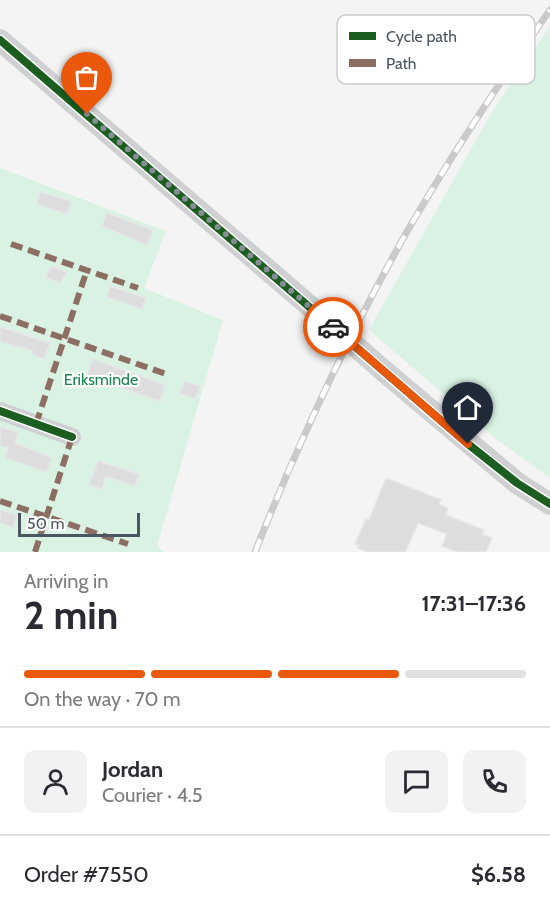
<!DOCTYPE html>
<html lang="en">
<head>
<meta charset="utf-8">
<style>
  body { margin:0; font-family:Cabin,sans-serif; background:#f2f2f3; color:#2b2b33; height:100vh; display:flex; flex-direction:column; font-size:22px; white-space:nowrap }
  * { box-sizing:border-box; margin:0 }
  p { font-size:20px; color:#7c7c81 }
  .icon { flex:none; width:33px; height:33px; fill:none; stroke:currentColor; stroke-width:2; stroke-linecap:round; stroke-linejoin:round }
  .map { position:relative; height:552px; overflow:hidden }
  .side { display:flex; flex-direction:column; background:#fff; flex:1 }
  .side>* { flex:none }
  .scale { position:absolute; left:18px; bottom:15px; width:122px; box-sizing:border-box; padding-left:6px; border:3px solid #4a5661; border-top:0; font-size:16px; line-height:21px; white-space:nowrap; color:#4a5661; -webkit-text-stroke:4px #fff; paint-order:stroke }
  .pin { position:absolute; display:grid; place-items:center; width:51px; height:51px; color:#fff; margin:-62px -26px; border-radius:50% 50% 50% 0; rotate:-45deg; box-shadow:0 0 6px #0007 }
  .pin .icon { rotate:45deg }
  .courier { position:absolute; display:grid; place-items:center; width:60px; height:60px; margin:-30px; border:4px solid #ea580c; border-radius:50%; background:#fff; color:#222; box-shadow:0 2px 8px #0007 }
  .summary em { font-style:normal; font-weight:700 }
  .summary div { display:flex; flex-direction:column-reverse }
  .summary { display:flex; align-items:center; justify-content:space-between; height:102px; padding:0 24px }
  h1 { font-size:39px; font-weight:700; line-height:45px }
  .bar { display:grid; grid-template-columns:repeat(4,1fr); gap:9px 6px; align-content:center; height:72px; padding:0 24px }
  .bar i { height:8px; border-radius:4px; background:#e1e1e2 }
  .bar .current { background:#ea580c }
  .bar p { grid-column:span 4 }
  .line { display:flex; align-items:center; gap:15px; padding:0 24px; border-top:2px solid #e1e1e2 }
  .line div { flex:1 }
  .round { display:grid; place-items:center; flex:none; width:63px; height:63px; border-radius:12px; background:#f2f2f3 }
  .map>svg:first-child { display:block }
  .green { fill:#d9f2e3 }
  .building { fill:#ddddde; stroke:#e5e6e7; stroke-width:1.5 }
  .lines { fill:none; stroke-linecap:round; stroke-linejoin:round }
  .minor { stroke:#ced0d2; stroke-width:18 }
  .tertiary { stroke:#ced0d2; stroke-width:22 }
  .rail-casing { stroke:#c9cacc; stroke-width:7 }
  .rail { stroke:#fff; stroke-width:4.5; stroke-dasharray:14; stroke-linecap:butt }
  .tertiary-bridge { stroke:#ced0d2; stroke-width:22 }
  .quiet { stroke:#8d6e63; stroke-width:6; stroke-dasharray:12 6; stroke-linecap:butt }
  .cycleway-casing { stroke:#fff; stroke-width:11 }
  .cycleway { stroke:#1b5e20; stroke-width:8 }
  .done { stroke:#868d94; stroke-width:6; stroke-dasharray:0 10.8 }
  .route { stroke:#ea580c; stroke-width:8 }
  .labels { text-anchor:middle; stroke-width:4.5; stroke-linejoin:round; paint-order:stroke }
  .park-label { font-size:16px; fill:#17864f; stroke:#fff }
  .key { fill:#fff; stroke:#c9ccd0; stroke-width:1.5 }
  .key-label { font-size:16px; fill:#4a5661 }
</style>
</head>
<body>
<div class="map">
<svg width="550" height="552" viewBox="0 0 550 552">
  <rect width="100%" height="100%" fill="#f4f4f4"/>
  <g class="green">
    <polygon points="550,26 550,478 495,438 369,330 493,110"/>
    <polygon points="0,168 166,231 144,288 223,320 157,546 164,552 0,552"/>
  </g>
  <g class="building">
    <polygon points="40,192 71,201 67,214 37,204"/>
    <polygon points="107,213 153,230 147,245 102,226"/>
    <polygon points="50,266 67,272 60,283 46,278"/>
    <polygon points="110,286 146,298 142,309 107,297"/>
    <polygon points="0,327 50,343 44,359 32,354 33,351 0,341"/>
    <polygon points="93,359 165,385 160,401 87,376"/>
    <polygon points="184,381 200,386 195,399 180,393"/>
    <polygon points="0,427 18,432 15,443 52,458 47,472 5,458 8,448 0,446"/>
    <polygon points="98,461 139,474 135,486 106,476 102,489 89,485"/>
    <polygon points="386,478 441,500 439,504 448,508 446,515 484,530 482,534 492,538 486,552 458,552 442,546 447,534 418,523 405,552 368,552 358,548 359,545 355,544 366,519 369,520"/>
    <polygon points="0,510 17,515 13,527 0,523"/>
  </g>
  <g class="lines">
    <polyline class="minor" points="0,411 72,437"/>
    <g class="tertiary">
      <polyline points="0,40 312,308"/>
      <polyline points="385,372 517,483 550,504"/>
    </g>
    <defs>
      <path id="rail" d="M255,552c42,-106 90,-209 145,-308 46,-81 97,-158 150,-234"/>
    </defs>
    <use href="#rail" class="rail-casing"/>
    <use href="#rail" class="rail"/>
    <polyline class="tertiary-bridge" points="312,308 385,372"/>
    <g class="quiet">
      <polyline points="11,244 138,288"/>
      <polyline points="0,316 169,375"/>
      <polyline points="36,424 87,270"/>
      <polyline points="0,501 128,544"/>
      <polyline points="35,552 72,437"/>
    </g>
    <defs>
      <g id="cycleway">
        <polyline points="0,40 468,444 517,483 550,504"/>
        <polyline points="0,411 72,437"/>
      </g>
    </defs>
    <use href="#cycleway" class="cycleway-casing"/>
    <use href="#cycleway" class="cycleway"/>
  </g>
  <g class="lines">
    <polyline class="done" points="87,114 333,327"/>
    <polyline class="route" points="333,327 468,444"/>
  </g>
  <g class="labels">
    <g class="park-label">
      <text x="101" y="385">Eriksminde</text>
    </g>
  </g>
  <rect x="337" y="15" width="198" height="69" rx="9" class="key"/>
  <rect x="349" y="32" width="27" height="8" fill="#1b5e20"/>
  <rect x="349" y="59" width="27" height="8" fill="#8d6e63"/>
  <g class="key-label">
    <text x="386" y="42">Cycle path</text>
    <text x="386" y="69">Path</text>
  </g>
</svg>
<div class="scale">50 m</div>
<div class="pin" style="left:87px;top:114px;background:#ea580c"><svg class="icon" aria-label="bag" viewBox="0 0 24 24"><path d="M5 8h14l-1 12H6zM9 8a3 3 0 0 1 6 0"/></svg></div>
<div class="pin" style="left:468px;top:444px;background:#1f2937"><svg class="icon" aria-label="home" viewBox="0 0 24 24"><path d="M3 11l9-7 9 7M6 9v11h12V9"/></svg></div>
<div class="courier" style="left:333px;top:327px"><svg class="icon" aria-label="car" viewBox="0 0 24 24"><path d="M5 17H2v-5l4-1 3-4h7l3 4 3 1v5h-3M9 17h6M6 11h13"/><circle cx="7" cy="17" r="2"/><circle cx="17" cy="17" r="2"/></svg></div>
</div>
<section class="side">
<div class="summary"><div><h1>2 min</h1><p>Arriving in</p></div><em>17:31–17:36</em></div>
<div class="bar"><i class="current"></i><i class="current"></i><i class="current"></i><i></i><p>On the way · 70 m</p></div>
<div class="line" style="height:108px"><a class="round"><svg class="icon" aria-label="person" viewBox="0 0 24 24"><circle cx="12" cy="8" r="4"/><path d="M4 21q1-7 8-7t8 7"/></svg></a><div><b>Jordan</b><p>Courier · 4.5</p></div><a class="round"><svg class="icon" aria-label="chat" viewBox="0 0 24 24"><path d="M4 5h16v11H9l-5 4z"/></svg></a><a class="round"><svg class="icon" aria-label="phone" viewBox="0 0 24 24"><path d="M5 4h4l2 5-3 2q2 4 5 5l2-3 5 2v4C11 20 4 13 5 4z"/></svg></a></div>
<div class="line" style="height:78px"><div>Order #7550</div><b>$6.58</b></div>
</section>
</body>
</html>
